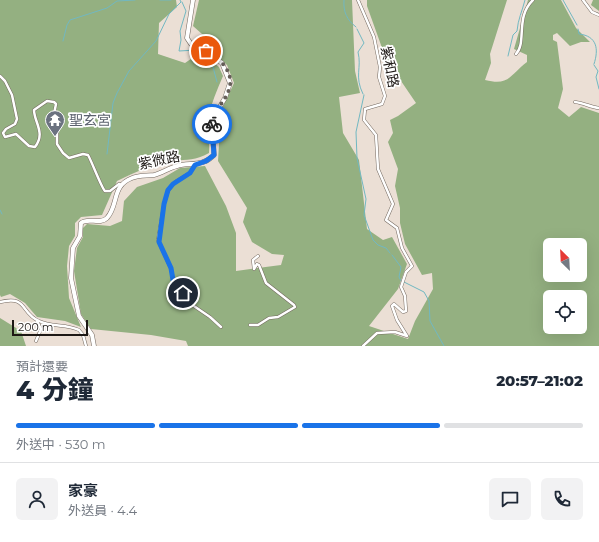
<!DOCTYPE html>
<html lang="zh-TW">
<head>
<meta charset="utf-8">
<style>
  body { margin:0; font-family:Montserrat,"Noto Sans TC",sans-serif; background:#f2f2f3; color:#1f2937; height:100vh; display:flex; flex-direction:column; font-size:15px; white-space:nowrap }
  * { box-sizing:border-box; margin:0 }
  p { font-size:13px; color:#747a83 }
  .icon { flex:none; width:22px; height:22px; fill:none; stroke:currentColor; stroke-width:2; stroke-linecap:round; stroke-linejoin:round }
  .map { position:relative; height:346px; overflow:hidden }
  .side { display:flex; flex-direction:column; background:#fff; flex:1 }
  .side>* { flex:none }
  .needle { width:26px; rotate:336deg }
  .controls { position:absolute; left:543px; top:238px; display:grid; gap:8px }
  .controls a { display:grid; place-items:center; width:44px; height:44px; border-radius:6px; background:#fff; box-shadow:0 4px 16px #0002; font-size:20px }
  .scale { position:absolute; left:12px; bottom:10px; width:76px; box-sizing:border-box; padding-left:4px; border:2px solid #1d1815; border-top:0; font-size:11px; line-height:14px; white-space:nowrap; color:#1d1815; -webkit-text-stroke:3px #fff; paint-order:stroke }
  .pin { position:absolute; display:grid; place-items:center; width:34px; height:34px; color:#fff; margin:-17px; border:2px solid #fff; border-radius:50%; box-shadow:0 1px 4px #0007 }
  .courier { position:absolute; display:grid; place-items:center; width:40px; height:40px; margin:-20px; border:3px solid #1a73e8; border-radius:50%; background:#fff; color:#222; box-shadow:0 1px 5px #0007 }
  .headline em { font-style:normal; font-weight:800 }
  .headline div { display:flex; flex-direction:column-reverse }
  .headline { display:flex; align-items:center; justify-content:space-between; height:68px; padding:0 16px }
  h1 { font-size:26px; font-weight:800; line-height:30px }
  .bar { display:grid; grid-template-columns:repeat(4,1fr); gap:6px 4px; align-content:center; height:48px; padding:0 16px }
  .bar i { height:5px; border-radius:3px; background:#e0e1e3 }
  .bar .active { background:#1a73e8 }
  .bar p { grid-column:span 4 }
  .line { display:flex; align-items:center; gap:10px; padding:0 16px; border-top:1px solid #e0e1e3 }
  .line div { flex:1 }
  .round { display:grid; place-items:center; flex:none; width:42px; height:42px; border-radius:6px; background:#f2f2f3 }
  .map>svg:first-child { display:block }
  .forest { fill:#94b081; fill-rule:evenodd }
  .lines { fill:none; stroke-linecap:round; stroke-linejoin:round }
  .stream { stroke:#71b8c2; stroke-width:1 }
  .street-casing { stroke:#756a61; stroke-width:3.5 }
  .secondary-casing { stroke:#756a61; stroke-width:5 }
  .street { stroke:#fff; stroke-width:2.5 }
  .secondary { stroke:#fff; stroke-width:4 }
  .done { stroke:#655e58; stroke-width:4; stroke-dasharray:0 7.2 }
  .route { stroke:#1a73e8; stroke-width:5 }
  .labels { text-anchor:middle; stroke-width:3.5; stroke-linejoin:round; paint-order:stroke }
  .street-label { font-size:14px; fill:#1d1815; stroke:#fff }
  .worship-label { font-size:14px; fill:#5b616d; stroke:#fff; text-anchor:start }
</style>
</head>
<body>
<div class="map">
<svg width="599" height="346" viewBox="0 0 599 346">
  <rect width="100%" height="100%" fill="#ebdfd5"/>
  <g class="forest">
    <path d="M0,0h176l1,7 -18,16 -1,31 27,9 16,-11 18,15 4,9c-6,14 -12,28 -15,42 -1,11 2,23 1,35 -14,8 -21,6 -36,8 -19,3 -38,11 -56,20l-15,34 -21,2 -6,6v13l-6,10 -2,20 2,32 12,29 -16,-6 -28,-4 -12,-14 -15,-9 -9,3 -1,-2z"/>
    <path d="M199,0h153l3,71 5,22 -21,4 4,36 16,27 8,69 16,11 9,-3 15,27 -9,25 -29,37 39,13 7,-18 18,-32 -1,-16 -10,2 -17,-31 -5,-21v-15l-5,-22 3,-17 -10,-27 5,-9 -3,-13 8,-4 18,-13 -30,-44 -19,-53v-6h140l-17,54 1,9 -6,17c24,6 24,-4 42,-18v-7l-13,-6 14,-49h33l15,28 14,14h-9l-11,4 -13,-13 -4,2v5l4,2 6,47 -5,19 11,9 12,-10 18,6v233h-411l-2,-5 -35,-6 -60,-6 -10,-15 -7,-43 3,-23 6,-11v-9l4,-4 23,2 12,-5 2,-20 13,-14 26,-9 17,-10 25,-2 21,40 10,27v38l45,-6 3,-10 -12,-1 -20,-12 -9,-20 4,-14 -29,-47 1,-17 -3,-17 3,-12 15,-32 -7,-18 -19,-17 3,-6 -18,-16zM550,245h30v30h-30zM550,297h30v30h-30z"/>
    <polygon points="593,0 599,0 599,11 591,5"/>
    <polygon points="0,318 21,331 26,346 0,346"/>
  </g>
  <g class="lines">
    <g class="stream">
      <polyline points="160,0 171,0"/>
      <path d="M344,0c-1,12 3,20 12,27"/>
      <polyline points="563,0 577,25"/>
      <polyline points="182,2 186,11 180,31 181,40 179,51 196,50 202,61 213,67 217,82"/>
      <path d="M357,29l7,14 -6,9c4,16 -4,24 5,42"/>
      <path d="M578,29l1,5c18,2 20,15 15,30"/>
      <polyline points="63,41 67,25 70,20 107,8 117,1 135,0"/>
      <path d="M508,56l5,-21 4,-4c1,-12 5,-19 8,-31"/>
      <polyline points="594,65 598,71 596,77 599,89"/>
      <polyline points="364,95 356,132 357,158 366,199 364,215 373,240 378,245 386,248 390,253"/>
      <polyline points="107,154 113,103 117,93 129,71 156,41 169,14 181,2 180,0"/>
      <polyline points="0,210 2,214"/>
      <polyline points="392,255 401,267 399,277 401,281"/>
      <polyline points="404,282 424,292 429,301 430,321 444,346"/>
    </g>
    <defs>
      <g id="street">
        <polyline points="358,0 374,37 380,67 379,77 385,96 382,104 365,109 364,120 376,135 378,169 393,204 386,220 397,228 402,248 412,266 406,272 401,287 405,296 406,311 403,312 394,304 392,306 397,320 407,336 395,332 377,333 363,346"/>
        <polyline points="583,0 592,12 599,15"/>
        <path d="M516,54c11,-11 -1,-37 17,-54"/>
        <path d="M0,76l5,5 7,14 5,24 -2,5 -9,5 -3,4 2,4 11,-3 13,12 6,1c11,-14 -1,-25 -1,-37l13,-9 7,1 2,2 -3,15 4,11v14l6,9 6,5 14,-4 5,1c4,7 14,34 17,36h5l9,-7 3,1"/>
        <path d="M575,102c9,1 15,5 24,6"/>
        <polyline points="195,165 190,173 175,182 168,191 164,204 158,240 171,269 173,280 188,302 210,317 221,327"/>
        <path d="M0,302c28,-7 20,11 39,19 12,6 27,3 40,9l4,5 3,11"/>
        <polyline points="250,325 258,325 269,318 278,317 295,307 294,305 266,283 259,265 257,264 254,269 253,260 258,256"/>
        <polyline points="36,341 41,329 37,321"/>
      </g>
      <path id="secondary" d="M94,346l-2,-11 -13,-19 -8,-38 2,-30 7,-12 1,-13c7,-6 19,2 26,-5 12,-13 4,-32 25,-40 7,-3 15,-2 22,-3 8,-2 15,-7 23,-9 13,-4 26,1 37,-11l-2,-35 13,-22 5,-15 -8,-20 -20,-14 -11,-5 -4,-6 6,-38"/>
    </defs>
    <use href="#street" class="street-casing"/>
    <use href="#secondary" class="secondary-casing"/>
    <use href="#street" class="street"/>
    <use href="#secondary" class="secondary"/>
  </g>
  <g class="lines">
    <path class="done" d="M206,51c5,5 12,8 17,13 21,26 -10,41 -11,60"/>
    <polyline class="route" points="183,293 173,280 171,268 159,242 164,204 168,190 173,184 190,173 195,165 206,161 214,155 212,124"/>
  </g>
  <defs>
    <symbol id="temple-pin" viewBox="-11 -11 22 30"><path d="M0 17L-7.5 6A9.5 9.5 0 1 1 7.5 6Z" fill="#6b7280" stroke="#fff"/><path d="M0-6L5-2H3V0L6.5 2.5H4V6H1.5V3h-3V6H-4V2.5H-6.5L-3 0V-2H-5Z" fill="#fff"/></symbol>
  </defs>
  <g fill-rule="evenodd">
    <use href="#temple-pin" x="44" y="109" width="22" height="30"/>
  </g>
  <g class="labels">
    <g class="street-label">
      <text transform="translate(390 67) rotate(79)" y="5">紫和路</text>
      <text transform="translate(159 160) rotate(-12)" y="5">紫微路</text>
    </g>
    <g class="worship-label">
      <text x="69" y="125">聖玄宮</text>
    </g>
  </g>
</svg>
<div class="controls">
<a><svg class="needle" viewBox="-14 -14 28 28"><path d="M0-13l5 13h-10z" fill="#e53935"/><path d="M0 13l5-13h-10z" fill="#747a83"/></svg></a>
<a><svg class="icon" aria-label="locate" viewBox="0 0 24 24"><circle cx="12" cy="12" r="6"/><path d="M12 2v4M12 18v4M2 12h4M18 12h4"/></svg></a>
</div>
<div class="scale">200 m</div>
<div class="pin" style="left:206px;top:51px;background:#ea580c"><svg class="icon" aria-label="bag" viewBox="0 0 24 24"><path d="M5 8h14l-1 12H6zM9 8a3 3 0 0 1 6 0"/></svg></div>
<div class="pin" style="left:183px;top:293px;background:#1f2937"><svg class="icon" aria-label="home" viewBox="0 0 24 24"><path d="M3 11l9-7 9 7M6 9v11h12V9"/></svg></div>
<div class="courier" style="left:212px;top:124px"><svg class="icon" aria-label="bike" viewBox="0 0 24 24"><circle cx="6" cy="16" r="4"/><circle cx="18" cy="16" r="4"/><path d="M6 16l4-8h5l3 8M10 8l3 8H6M13 5h3"/></svg></div>
</div>
<section class="side">
<div class="headline"><div><h1>4 分鐘</h1><p>預計還要</p></div><em>20:57–21:02</em></div>
<div class="bar"><i class="active"></i><i class="active"></i><i class="active"></i><i></i><p>外送中 · 530 m</p></div>
<div class="line" style="height:72px"><a class="round"><svg class="icon" aria-label="person" viewBox="0 0 24 24"><circle cx="12" cy="8" r="4"/><path d="M4 21q1-7 8-7t8 7"/></svg></a><div><b>家豪</b><p>外送員 · 4.4</p></div><a class="round"><svg class="icon" aria-label="chat" viewBox="0 0 24 24"><path d="M4 5h16v11H9l-5 4z"/></svg></a><a class="round"><svg class="icon" aria-label="phone" viewBox="0 0 24 24"><path d="M5 4h4l2 5-3 2q2 4 5 5l2-3 5 2v4C11 20 4 13 5 4z"/></svg></a></div>
</section>
</body>
</html>
